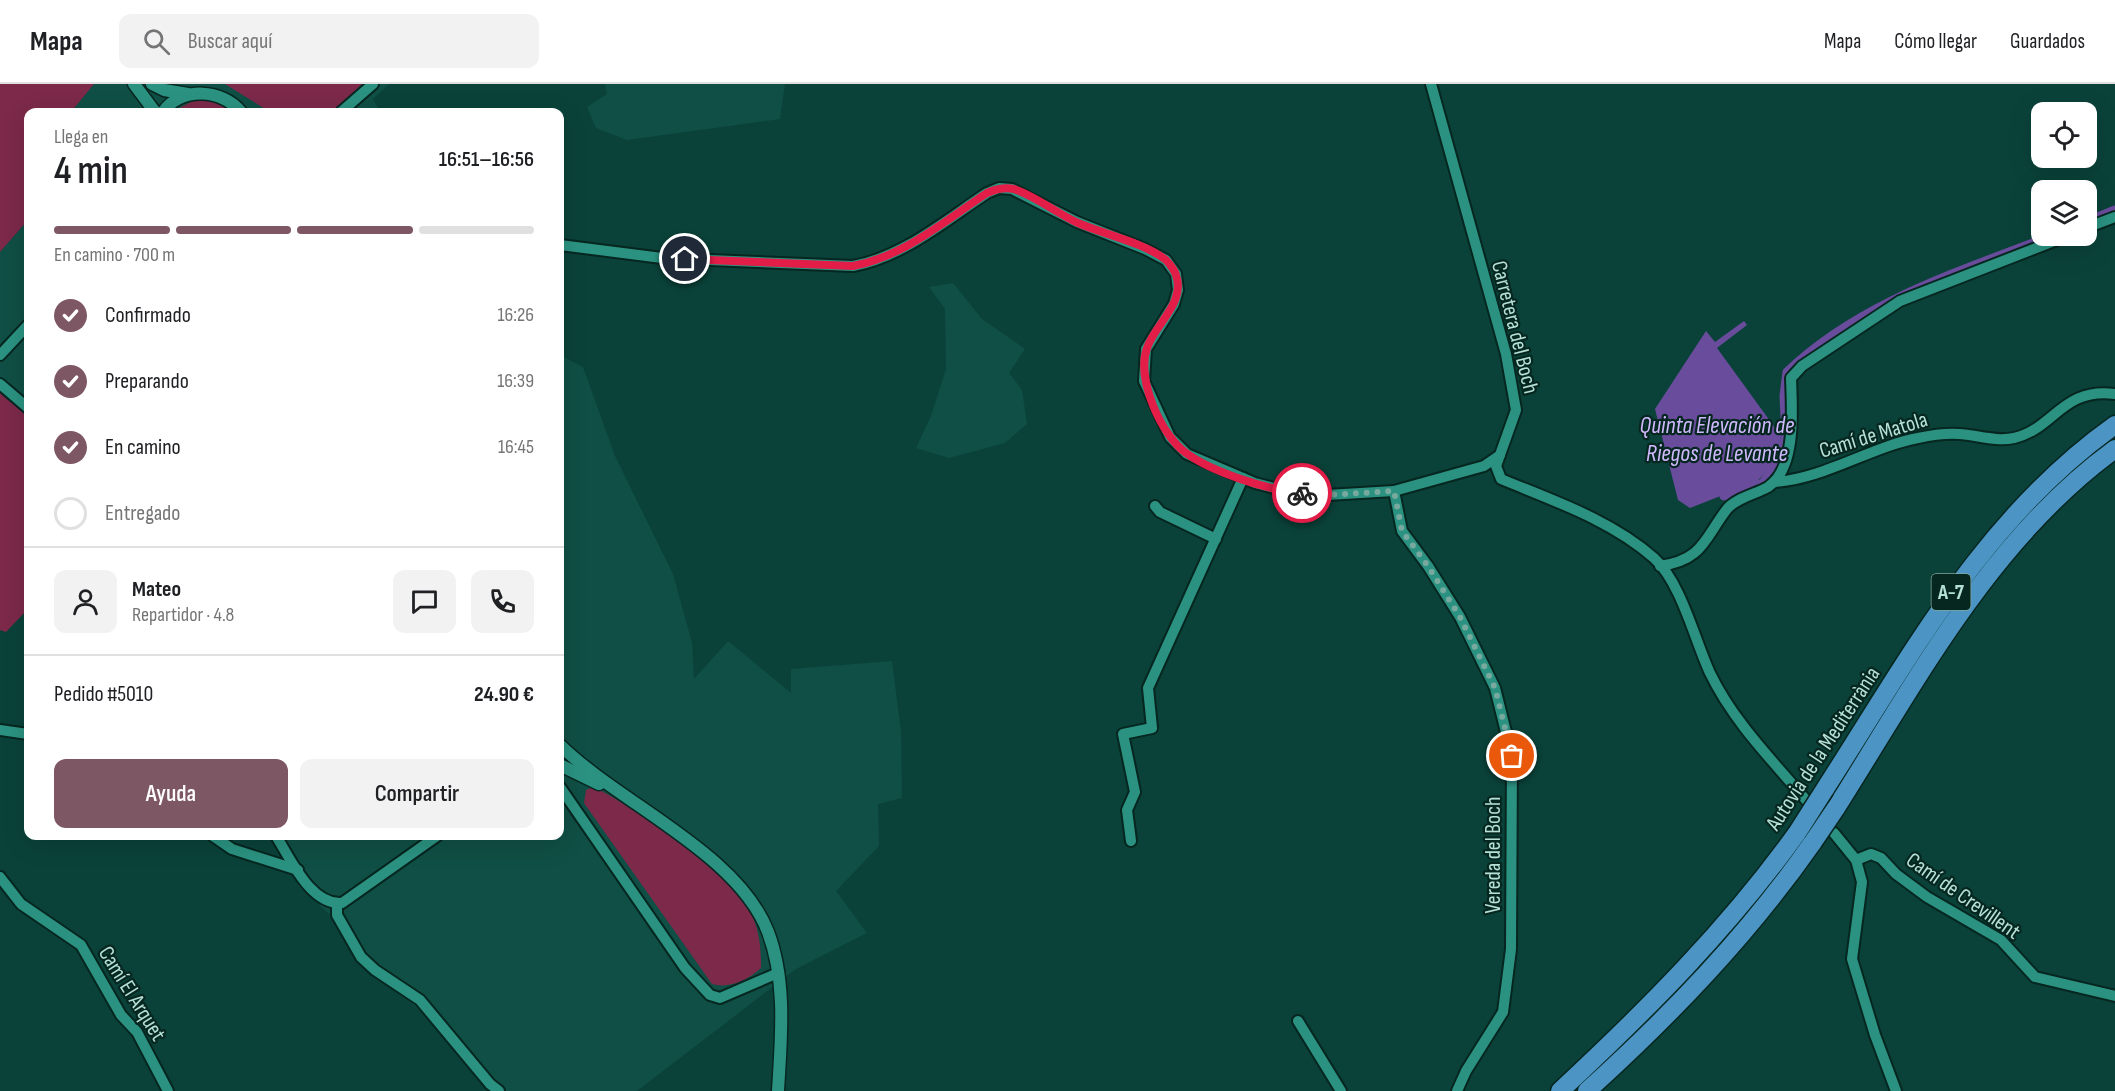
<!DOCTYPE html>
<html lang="es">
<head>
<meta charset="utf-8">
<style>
  body { margin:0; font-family:"Sofia Sans Condensed",sans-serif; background:#f2f2f2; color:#202124; height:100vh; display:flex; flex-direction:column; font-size:22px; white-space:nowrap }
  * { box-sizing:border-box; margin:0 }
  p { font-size:20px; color:#757577 }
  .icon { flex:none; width:33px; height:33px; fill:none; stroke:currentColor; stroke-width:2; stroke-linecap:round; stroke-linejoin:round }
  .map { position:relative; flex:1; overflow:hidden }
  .drawer { position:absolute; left:24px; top:24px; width:540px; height:732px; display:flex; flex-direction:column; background:#fff; border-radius:12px; box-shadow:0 6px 24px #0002 }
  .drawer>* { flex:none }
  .buttons { position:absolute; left:2031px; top:18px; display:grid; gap:12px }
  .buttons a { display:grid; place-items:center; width:66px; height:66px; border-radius:12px; background:#fff; box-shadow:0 6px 24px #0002; font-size:30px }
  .pin { position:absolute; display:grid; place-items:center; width:51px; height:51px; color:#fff; margin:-26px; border:3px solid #fff; border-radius:50%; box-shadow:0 2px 6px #0007 }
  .courier { position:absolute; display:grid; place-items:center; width:60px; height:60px; margin:-30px; border:4px solid #e11d48; border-radius:50%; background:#fff; color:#222; box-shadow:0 2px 8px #0007 }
  .head em { font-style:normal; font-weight:600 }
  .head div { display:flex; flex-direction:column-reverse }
  .head { display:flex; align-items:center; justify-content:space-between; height:102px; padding:0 30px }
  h1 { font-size:39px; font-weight:600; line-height:45px }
  .bar { display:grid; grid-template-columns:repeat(4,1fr); gap:9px 6px; align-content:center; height:72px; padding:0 30px }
  .bar i { height:8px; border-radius:4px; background:#e0e0e0 }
  .bar .current { background:#7e5765 }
  .bar p { grid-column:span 4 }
  .line { display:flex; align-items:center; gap:15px; padding:0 30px; border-top:2px solid #e0e0e0 }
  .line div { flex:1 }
  .round { display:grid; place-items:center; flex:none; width:63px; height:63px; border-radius:12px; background:#f2f2f2 }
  ol { padding:0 30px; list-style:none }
  li { display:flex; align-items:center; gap:18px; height:66px }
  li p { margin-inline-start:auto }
  li .icon { padding:6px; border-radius:50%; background:#7e5765; color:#fff; stroke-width:4 }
  li:last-child { color:#757577 }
  li i { width:33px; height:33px; border:3px solid #e0e0e0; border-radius:50% }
  .cta { display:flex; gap:12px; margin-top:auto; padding:12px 30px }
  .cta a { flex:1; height:69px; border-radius:12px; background:#7e5765; color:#fff; font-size:24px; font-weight:600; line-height:69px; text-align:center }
  .cta a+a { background:#f2f2f2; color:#202124 }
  header { display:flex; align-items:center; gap:36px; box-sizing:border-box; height:84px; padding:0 30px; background:#fff; border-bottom:2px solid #e0e0e0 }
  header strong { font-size:28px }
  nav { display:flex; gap:33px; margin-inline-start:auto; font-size:21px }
  .search { width:420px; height:54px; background:#f2f2f2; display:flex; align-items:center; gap:15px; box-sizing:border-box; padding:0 21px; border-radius:12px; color:#757577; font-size:22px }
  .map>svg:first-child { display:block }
  .built { fill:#104f45 }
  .green { fill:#7c294a }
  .water { fill:#6a4c9d }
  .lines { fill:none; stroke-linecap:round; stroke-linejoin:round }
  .canal { stroke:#6a4c9d; stroke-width:9 }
  .minor-casing { stroke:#062620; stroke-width:14 }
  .tertiary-casing { stroke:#062620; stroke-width:15 }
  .motorway-casing { stroke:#062620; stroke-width:21 }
  .minor { stroke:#2b9281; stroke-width:10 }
  .tertiary { stroke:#2b9281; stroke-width:12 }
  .motorway { stroke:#4b94c3; stroke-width:18 }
  .motorway-bridge-casing { stroke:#062620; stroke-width:21; stroke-linecap:butt }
  .motorway-bridge { stroke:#4b94c3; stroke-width:18 }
  .done { stroke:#78a99f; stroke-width:6; stroke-dasharray:0 10.8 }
  .route { stroke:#e11d48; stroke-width:8 }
  .labels { text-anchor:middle; stroke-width:4.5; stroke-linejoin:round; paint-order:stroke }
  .shield { fill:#062620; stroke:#80a89f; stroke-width:1.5 }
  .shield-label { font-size:21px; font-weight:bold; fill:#b4e0d6 }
  .street-label { font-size:22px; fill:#b4e0d6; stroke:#062620 }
  .water-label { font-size:24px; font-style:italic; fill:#d0bafd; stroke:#062620 }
</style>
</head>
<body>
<header>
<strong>Mapa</strong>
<div class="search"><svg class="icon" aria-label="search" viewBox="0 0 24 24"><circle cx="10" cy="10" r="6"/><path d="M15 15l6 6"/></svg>Buscar aquí</div>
<nav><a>Mapa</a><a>Cómo llegar</a><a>Guardados</a></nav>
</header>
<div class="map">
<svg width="2115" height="1007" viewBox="0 0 2115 1007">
  <rect width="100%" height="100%" fill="#0a4239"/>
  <g class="built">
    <polygon points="94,0 389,0 373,15 380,28 71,28"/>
    <polygon points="605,0 785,0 780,35 627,56 596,44 587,23 607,10"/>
    <polygon points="28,136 28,333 0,308 0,168"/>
    <polygon points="953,199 982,235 1025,265 1009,289 1022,306 1027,340 1005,359 949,374 916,364 931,332 946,285 945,225 929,203"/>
    <polygon points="560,271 583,283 615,372 673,490 692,559 694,595 728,557 791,609 791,585 892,577 901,648 902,714 878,720 879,762 836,807 867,849 796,885 637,1007 492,1007 482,1000 428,932 371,889 334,834 300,804 273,752 560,752"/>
  </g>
  <g class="green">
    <polygon points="0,0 94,0 71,28 28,28 28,83 26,86 28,87 28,136 0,168"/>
    <polygon points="225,0 362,0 333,28 270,28"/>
    <polygon points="208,16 222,20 233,28 172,28 193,17"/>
    <polygon points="0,308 28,333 28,525 6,548 0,546"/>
    <path d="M593,703c36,16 133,86 154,119 12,20 14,39 14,62 -13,12 -32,21 -49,16l-128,-181 2,-13z"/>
  </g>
  <path class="water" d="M1744,237l3,4 -30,23 64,88c-4,19 -10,33 -25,46l-66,26 -12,-8 -23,-91 51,-78 9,11z"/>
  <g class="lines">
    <g class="canal">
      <polyline points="2086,138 2115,126"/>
      <path d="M1724,412l39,-13 15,-23 8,-24 -2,-40 3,-24c73,-70 172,-100 264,-136"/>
    </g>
    <defs>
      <g id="minor">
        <path d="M1431,0l75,270 10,56 -20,56 5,13c53,22 110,41 153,79 27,24 41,83 56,115 23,48 62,87 96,127"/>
        <polyline points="341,28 373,0"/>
        <polyline points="2086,144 2115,133"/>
        <path d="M560,161l102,13 191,8c50,-9 93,-46 134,-73l12,-5 13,1 65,33 68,27 21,11 10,14 2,16 -4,14 -28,45 -2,32 26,56 17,17 68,29 35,9 37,3 67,-4 90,-25 16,-11"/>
        <polyline points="0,271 28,241"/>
        <polyline points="0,300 28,324"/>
        <path d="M1774,398c50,-3 96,-35 144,-44 14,-3 27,-5 41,-4 18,1 37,8 55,4 40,-9 48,-51 101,-44"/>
        <polyline points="1394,407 1402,447 1428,482 1460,533 1495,604 1512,672 1511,865 1503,928 1466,987 1457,1007"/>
        <polyline points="1155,422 1160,428 1216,455"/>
        <path d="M1660,482c43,-6 44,-27 67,-57 9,-11 29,-15 41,-22 29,-19 24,-79 23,-109l11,-12 98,-65 167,-65"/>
        <polyline points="0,646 28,650"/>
        <polyline points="560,703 685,884 710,911 720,914 778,889"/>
        <polyline points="1834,749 1856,776 1862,798 1852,875 1875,951 1896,1007"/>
        <polyline points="213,752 232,765 298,786"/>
        <path d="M276,752c15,23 34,69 66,67l95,-67"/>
        <polyline points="1131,757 1127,726 1135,708 1123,650 1152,644 1148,604 1243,394"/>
        <polyline points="1856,776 1871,770 1881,774 1896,790 1927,813 2001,856 2035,893 2115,912"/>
        <polyline points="0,793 21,820 81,861 121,931 137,948 168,1007"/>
        <polyline points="337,819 337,831 361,873 375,886 420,916 490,1000 499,1007"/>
        <polyline points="1298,937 1341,1007"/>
      </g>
      <g id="tertiary">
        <polyline points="134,0 155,28"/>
        <polyline points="152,0 164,6 188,10"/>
        <path d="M163,28c19,-26 59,-23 78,0"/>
        <path d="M560,661c60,59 178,108 208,187 19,50 13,107 10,159"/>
        <polyline points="560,681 599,700"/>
      </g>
      <g id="motorway">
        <path d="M1825,705c85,-132 159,-271 290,-364"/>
        <path d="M1836,724c81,-128 154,-268 279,-359"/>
        <path d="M1560,1007c86,-80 168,-162 237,-258"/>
        <path d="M1587,1007c84,-76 161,-156 226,-249"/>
      </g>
    </defs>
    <use href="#minor" class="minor-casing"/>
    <use href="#tertiary" class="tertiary-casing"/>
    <use href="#motorway" class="motorway-casing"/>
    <use href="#minor" class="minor"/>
    <use href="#tertiary" class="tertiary"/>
    <use href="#motorway" class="motorway"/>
    <defs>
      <g id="motorway-bridge">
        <polyline points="1797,749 1825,705"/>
        <polyline points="1813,758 1836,724"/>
      </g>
    </defs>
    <use href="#motorway-bridge" class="motorway-bridge-casing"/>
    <use href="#motorway-bridge" class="motorway-bridge"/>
  </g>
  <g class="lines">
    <polyline class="done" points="1302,409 1327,411 1394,407 1402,447 1428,482 1460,533 1495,604 1512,672"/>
    <path class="route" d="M685,175l168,7c50,-9 93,-46 134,-73 9,-4 17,-6 27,-4 23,8 42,24 64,34 25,11 67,20 88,37 3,3 9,11 10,15 10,28 -21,49 -29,73 -11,31 14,87 39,105 26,19 84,38 116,40"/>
  </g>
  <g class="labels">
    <rect class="shield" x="1931.5" y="490" width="39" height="36" rx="4.5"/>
    <g class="shield-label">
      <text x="1951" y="515">A-7</text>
    </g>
    <g class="street-label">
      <text transform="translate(1516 243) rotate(76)" y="8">Carretera del Boch</text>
      <text transform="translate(1873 350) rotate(-17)" y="8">Camí de Matola</text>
      <text transform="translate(1822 664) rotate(-57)" y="8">Autovia de la Mediterrània</text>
      <text transform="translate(1492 771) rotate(-90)" y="8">Vereda del Boch</text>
      <text transform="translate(1964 811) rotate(35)" y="8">Camí de Crevillent</text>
      <text transform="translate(133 909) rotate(58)" y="8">Camí El Arquet</text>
    </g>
    <g class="water-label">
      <text x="1717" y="349">Quinta Elevación de<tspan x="1717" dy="28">Riegos de Levante</tspan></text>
    </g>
  </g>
</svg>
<div class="buttons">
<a><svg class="icon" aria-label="locate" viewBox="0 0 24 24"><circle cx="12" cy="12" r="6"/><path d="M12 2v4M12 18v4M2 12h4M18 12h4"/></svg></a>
<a><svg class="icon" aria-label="layers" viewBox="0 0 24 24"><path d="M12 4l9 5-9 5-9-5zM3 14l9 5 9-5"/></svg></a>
</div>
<div class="pin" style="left:1512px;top:672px;background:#ea580c"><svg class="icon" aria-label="bag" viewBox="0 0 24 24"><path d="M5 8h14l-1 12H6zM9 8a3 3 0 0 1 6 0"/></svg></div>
<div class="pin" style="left:685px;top:175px;background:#1f2937"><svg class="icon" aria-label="home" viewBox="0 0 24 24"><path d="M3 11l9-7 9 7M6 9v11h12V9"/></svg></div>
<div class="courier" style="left:1302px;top:409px"><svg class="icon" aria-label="bike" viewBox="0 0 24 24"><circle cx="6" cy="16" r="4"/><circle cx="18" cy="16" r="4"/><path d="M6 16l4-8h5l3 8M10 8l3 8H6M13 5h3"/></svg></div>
<section class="drawer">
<div class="head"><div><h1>4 min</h1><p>Llega en</p></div><em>16:51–16:56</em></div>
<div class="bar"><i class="current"></i><i class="current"></i><i class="current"></i><i></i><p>En camino · 700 m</p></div>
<ol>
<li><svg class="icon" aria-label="check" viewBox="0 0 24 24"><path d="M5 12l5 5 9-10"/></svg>Confirmado<p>16:26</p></li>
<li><svg class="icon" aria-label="check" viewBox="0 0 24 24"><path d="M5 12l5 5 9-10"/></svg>Preparando<p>16:39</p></li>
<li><svg class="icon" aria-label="check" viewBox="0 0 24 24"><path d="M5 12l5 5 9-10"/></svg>En camino<p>16:45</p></li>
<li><i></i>Entregado</li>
</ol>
<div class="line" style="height:108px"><a class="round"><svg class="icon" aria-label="person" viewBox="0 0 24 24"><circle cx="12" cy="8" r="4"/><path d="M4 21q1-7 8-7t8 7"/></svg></a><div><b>Mateo</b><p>Repartidor · 4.8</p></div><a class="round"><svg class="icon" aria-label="chat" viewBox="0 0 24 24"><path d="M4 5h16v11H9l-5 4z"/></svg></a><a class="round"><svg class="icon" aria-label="phone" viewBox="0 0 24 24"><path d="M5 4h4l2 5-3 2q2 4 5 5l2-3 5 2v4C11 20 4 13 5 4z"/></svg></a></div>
<div class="line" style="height:78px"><div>Pedido #5010</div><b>24.90 €</b></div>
<div class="cta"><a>Ayuda</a><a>Compartir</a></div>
</section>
</div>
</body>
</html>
